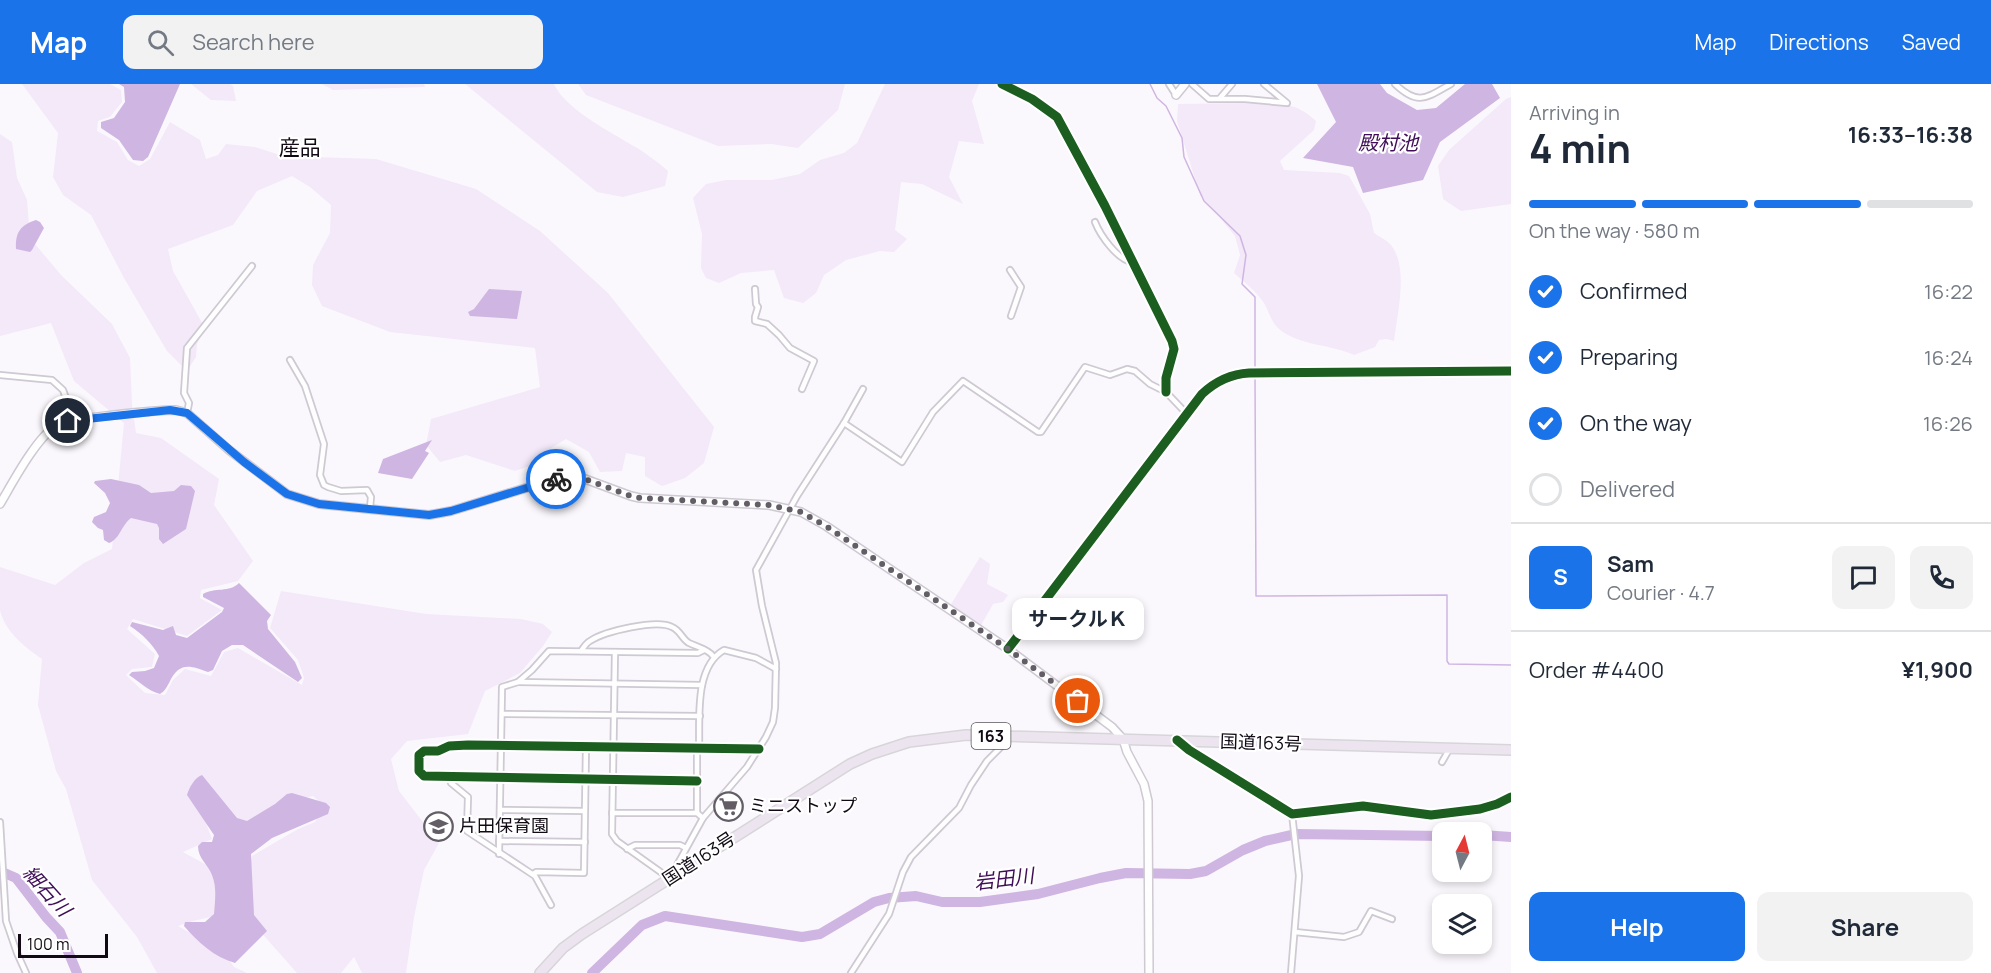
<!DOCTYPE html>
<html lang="en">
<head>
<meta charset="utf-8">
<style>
  body { margin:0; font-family:Manrope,"Noto Sans JP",sans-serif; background:#f2f2f3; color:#1f2937; height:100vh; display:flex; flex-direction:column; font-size:22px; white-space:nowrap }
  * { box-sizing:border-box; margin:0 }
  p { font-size:20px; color:#747a83 }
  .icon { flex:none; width:33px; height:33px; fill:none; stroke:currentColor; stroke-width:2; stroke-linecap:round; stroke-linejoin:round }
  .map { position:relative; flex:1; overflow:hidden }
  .side { display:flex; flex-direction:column; background:#fff; width:480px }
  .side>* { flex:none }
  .needle { width:39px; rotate:7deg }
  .tools { position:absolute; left:1432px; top:738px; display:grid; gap:12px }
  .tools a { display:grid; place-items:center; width:60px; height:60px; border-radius:12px; background:#fff; box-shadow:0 3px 9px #0003; font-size:30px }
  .scale { position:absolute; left:18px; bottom:15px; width:90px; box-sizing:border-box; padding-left:6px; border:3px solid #110a15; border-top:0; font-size:16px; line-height:21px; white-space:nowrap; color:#110a15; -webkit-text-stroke:4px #fff; paint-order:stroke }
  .pin { position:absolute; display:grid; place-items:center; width:51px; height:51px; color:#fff; margin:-26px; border:3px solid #fff; border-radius:50%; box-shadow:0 2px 6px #0007 }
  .courier { position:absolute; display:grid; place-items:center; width:60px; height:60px; margin:-30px; border:4px solid #1a73e8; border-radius:50%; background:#fff; color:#222; box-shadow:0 2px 8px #0007 }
  .bubble { position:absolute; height:42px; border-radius:12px; background:#fff; box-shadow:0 3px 9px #0003; font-size:20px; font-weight:700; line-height:42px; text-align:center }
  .summary em { font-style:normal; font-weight:700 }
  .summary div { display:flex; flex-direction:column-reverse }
  .summary { display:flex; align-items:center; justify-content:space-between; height:102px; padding:0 18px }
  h1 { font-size:39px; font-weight:700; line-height:45px }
  .bar { display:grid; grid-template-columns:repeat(4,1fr); gap:9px 6px; align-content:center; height:72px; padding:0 18px }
  .bar i { height:8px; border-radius:4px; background:#e0e1e3 }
  .bar .active { background:#1a73e8 }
  .bar p { grid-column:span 4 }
  .line { display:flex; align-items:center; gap:15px; padding:0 18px; border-top:2px solid #e0e1e3 }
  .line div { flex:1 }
  .round { display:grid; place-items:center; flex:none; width:63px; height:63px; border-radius:12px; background:#f2f2f3 }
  ol { padding:0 18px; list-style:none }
  li { display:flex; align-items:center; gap:18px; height:66px }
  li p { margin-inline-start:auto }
  li .icon { padding:6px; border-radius:50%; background:#1a73e8; color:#fff; stroke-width:4 }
  li:last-child { color:#747a83 }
  li i { width:33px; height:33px; border:3px solid #e0e1e3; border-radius:50% }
  .primary-button { display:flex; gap:12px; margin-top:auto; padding:12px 18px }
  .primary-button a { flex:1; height:69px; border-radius:12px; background:#1a73e8; color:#fff; font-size:24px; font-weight:700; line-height:69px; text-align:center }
  .primary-button a+a { background:#f2f2f3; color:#1f2937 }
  header { display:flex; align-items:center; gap:36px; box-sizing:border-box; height:84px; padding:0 30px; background:#1a73e8; color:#fff }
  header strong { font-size:28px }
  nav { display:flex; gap:33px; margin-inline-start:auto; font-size:21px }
  .search { width:420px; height:54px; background:#f2f2f3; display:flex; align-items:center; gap:15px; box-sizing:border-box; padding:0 21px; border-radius:12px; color:#747a83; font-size:22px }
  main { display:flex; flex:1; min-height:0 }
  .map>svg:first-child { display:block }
  .green { fill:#f3e9f9 }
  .water { fill:#cfb5e1 }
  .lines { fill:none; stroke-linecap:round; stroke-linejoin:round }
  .stream { stroke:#cfb5e1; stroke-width:1.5 }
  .river { stroke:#cfb5e1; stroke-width:10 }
  .street-casing { stroke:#cec9d2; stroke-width:8 }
  .secondary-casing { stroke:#cec9d2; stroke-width:10 }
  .highway-casing { stroke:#d7d5d9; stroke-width:12 }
  .street { stroke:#fefeff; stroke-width:4.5 }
  .secondary { stroke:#fefeff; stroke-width:7 }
  .highway { stroke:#ece5f0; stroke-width:9 }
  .cycleway-casing { stroke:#fff; stroke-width:13 }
  .cycleway { stroke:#1b5e20; stroke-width:9 }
  .done { stroke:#635d66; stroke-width:6; stroke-dasharray:0 10.8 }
  .route { stroke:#1a73e8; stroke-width:8 }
  .labels { text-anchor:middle; stroke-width:4.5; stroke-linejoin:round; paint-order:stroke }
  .shield { fill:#fff; stroke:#58545b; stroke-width:1.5 }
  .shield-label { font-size:16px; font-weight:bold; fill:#110a15 }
  .street-label { font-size:18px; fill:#110a15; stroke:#fff }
  .poi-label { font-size:18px; fill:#110a15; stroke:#fff; text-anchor:start }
  .water-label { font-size:20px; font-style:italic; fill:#400e58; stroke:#fff }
  .quarter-label { font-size:21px; fill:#110a15; stroke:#fff }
</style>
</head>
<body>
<header>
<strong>Map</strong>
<div class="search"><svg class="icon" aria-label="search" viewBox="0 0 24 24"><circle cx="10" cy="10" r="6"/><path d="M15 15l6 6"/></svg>Search here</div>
<nav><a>Map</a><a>Directions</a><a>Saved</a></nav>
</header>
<main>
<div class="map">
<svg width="1511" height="889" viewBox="0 0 1511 889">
  <rect width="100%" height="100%" fill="#fbf8fd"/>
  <g class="green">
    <polygon points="22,0 110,0 121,6 122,18 110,33 98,37 97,47 117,58 128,76 139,82 150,75 170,38 200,56 206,75 218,71 226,60 255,63 283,72 376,75 476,105 540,147 608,209 714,343 704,379 685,394 662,402 645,392 645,373 626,369 622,387 600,388 589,368 566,355 548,366 532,381 515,387 466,371 440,378 426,361 431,335 540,303 535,264 390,248 322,222 312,201 313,181 330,149 331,121 310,103 292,92 257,107 233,141 168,165 173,187 205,244 197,260 196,273 187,287 167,267 124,194 91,131 63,111 53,93 58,49"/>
    <polygon points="191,0 230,0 233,2 236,17 211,16"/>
    <polygon points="322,0 424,0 425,3 333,6"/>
    <path d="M465,0h89c11,26 64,52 88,67 9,6 18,13 26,20l-3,15 -42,11 -26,-5z"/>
    <polygon points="578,0 845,0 838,26 798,64 771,60 718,62 586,11"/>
    <polygon points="885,0 979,0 972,17 984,60 959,57 949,93 963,120 922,100 901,98 895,146 907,155 894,168 880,167 846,176 824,191 816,209 803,219 784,214 774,186 741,189 719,199 706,194 701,184 702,150 693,114 706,100 726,96 772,96 800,90 820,76 844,69 857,59"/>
    <polygon points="1511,13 1511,120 1461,127 1443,115 1438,82 1449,66 1506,15"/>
    <path d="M1251,19c28,2 43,-3 65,18l-2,9 -34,31 4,9 56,3 9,3 21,38 4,19c4,3 11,6 15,10 21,21 8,72 5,98l-8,-2 -7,1 -4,7 -21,8c-23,-11 -56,-9 -76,-27 -7,-7 -9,-16 -14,-25 -7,-11 -20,-21 -30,-30l6,-18 -5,-19 -19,-23 -16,-18 -23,-74 1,-17z"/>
    <path d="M0,50l12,8 5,36 10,22 3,38 31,37 51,49 18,34 2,46 4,29 25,5 58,41 -5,26 39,56 -15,20 -37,9 -1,8 22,12 -35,26 -54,-17 -6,10 28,25 -3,13 -20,2 -6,6 19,18 20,2 8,-15 12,-11 26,7 13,-24 14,-4 64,37 2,-7 -6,-18 -28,-32 11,-37 145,23 95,5 22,5 9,8 -9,14 -23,27 -35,18 -17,43 -61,7 -16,18 8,32 40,52 -15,27 -10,47 -8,56h-44l-8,-16 -13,16h-44l-46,-52 -5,-37 6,-28 46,-27 17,-7 5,-8 1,-11 -8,-7 -30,7 -40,26 -51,-43 20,53 -29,13 29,16 4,29 -1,19 -22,5 -15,5 46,26 10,15 13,6h-90l-20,-36 -45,-57 -26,-91 -10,-18 -18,-66 4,-46c-17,-12 -37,-27 -42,-49 0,-13 0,-29 0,-43l55,18 29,-22 28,-14 12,-126 -50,-42 -23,-58 -51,13z"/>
    <polygon points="980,473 990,480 987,500 1008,511 1003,518 993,520 980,543 950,522"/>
  </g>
  <g class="water">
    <polygon points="119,0 180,0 148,73 143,77 133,76 119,56 101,44 101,38 114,34 125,18 124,3"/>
    <polygon points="1317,0 1380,0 1387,9 1417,26 1436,24 1465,0 1492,0 1500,14 1440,58 1423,96 1363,109 1353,83 1303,74 1336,38"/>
    <path d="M36,136l4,2 4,6 -12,22 -2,2 -14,-3c-1,-16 4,-24 20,-29z"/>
    <polygon points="489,205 522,207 517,235 470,232 468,228 474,225"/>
    <polygon points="432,356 425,367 429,369 412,395 378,389 383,375"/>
    <path d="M111,395l28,6 12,8 23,-2 7,-6 10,1 4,5 -9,38 -23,15 -4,-5v-11l-2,-4 -26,-6c-9,6 -11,21 -22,25l-5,-3 -1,-10 -5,-2 -6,-6 2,-5 12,-5 4,-9 -5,-10 -11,-10 1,-2z"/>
    <path d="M239,499l32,32 -4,6 1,8 27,33 7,16 -4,4 -55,-37h-11l-10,6 -9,19 -5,2c-19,-7 -29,-10 -39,11 -3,5 -4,8 -9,11 -12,-3 -20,-12 -31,-19l3,-3 13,-1 9,-3 5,-12c-7,-13 -17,-22 -29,-30l2,-4 31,8 10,-4 3,9 11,3 35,-26 2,-4 -21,-11v-3c12,-7 26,-1 36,-11z"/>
    <path d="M202,691l35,43 10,3 28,-17 12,-10 5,-1 34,10 4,4 -2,7 -56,24 -21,16 3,61 13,16 -32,32c-21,-6 -37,-21 -51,-37l1,-4h20l9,-8c1,-13 3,-26 -2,-39 -4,-11 -14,-16 -14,-29l4,-4h10l2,-7 -27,-40c2,-7 8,-18 15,-20z"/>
  </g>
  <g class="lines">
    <g class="stream">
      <polyline points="1150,0 1157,14 1166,22 1182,54 1184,73 1204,117 1240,152 1246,171 1242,200 1255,213 1255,287"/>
      <polyline points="1255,291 1256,512 1447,511 1447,577 1449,580 1511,581"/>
    </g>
    <g class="river">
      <polyline points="1482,751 1511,753"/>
      <polyline points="0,787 16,794 46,833 60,848 77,889"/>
      <polyline points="592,889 642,841 665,832 802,853 820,850 874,818 889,814 916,812 942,818 980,818 1038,810 1100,794 1126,789 1190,790 1206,787 1243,766 1265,757 1296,750 1443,752"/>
    </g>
    <defs>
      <g id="street">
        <polyline points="1002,0 1032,15 1057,33 1105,122 1172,257 1174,265 1166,294 1166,308"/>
        <polyline points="1169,0 1176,11"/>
        <polyline points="1192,0 1209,15 1245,15 1287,19 1264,0"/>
        <path d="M1395,0c23,22 31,14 56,0"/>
        <polyline points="1220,14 1232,0"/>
        <path d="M1095,138c5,13 23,39 38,40"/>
        <polyline points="1010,186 1021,203 1011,232"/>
        <polyline points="755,205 756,220 758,223 755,233 755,237 767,240 779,251 790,264 814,277 802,305"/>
        <polyline points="290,276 305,302 324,360 320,391 324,401 328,403 341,407 367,406 371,413 370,424"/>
        <polyline points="0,291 52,296 63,306 74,336"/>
        <polyline points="187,329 189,319 184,309 187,264 252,182"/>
        <polyline points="844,339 902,378 933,328 963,297 1038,348 1041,348 1085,283 1110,291 1127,285 1135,287 1150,300 1166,308 1186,329"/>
        <path d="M581,567c3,-4 5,-8 9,-10 15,-10 67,-22 82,-14 8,3 10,12 17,16 8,4 19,6 24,13"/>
        <polyline points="615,568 612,750 617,757 669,794"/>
        <polyline points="518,598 702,601"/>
        <polyline points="502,630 700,632"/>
        <polyline points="1179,658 1292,730 1363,722 1431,731 1480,725 1497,720 1511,713"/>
        <path d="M699,665c1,-31 -5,-82 25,-99l32,8 20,11"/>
        <polyline points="1442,678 1450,664"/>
        <polyline points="449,693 451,699 468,713 467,747 535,792 551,821"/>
        <polyline points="697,697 424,692 419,687 419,671 424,667 438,667 449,662 468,661 759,665"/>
        <polyline points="500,726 585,727"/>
        <polyline points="612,729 697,729 703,734"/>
        <polyline points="697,729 697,665"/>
        <polyline points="0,738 6,837 17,869 26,889"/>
        <polyline points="499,757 585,758"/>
        <polyline points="627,765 635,761 680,761 686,764"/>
        <polyline points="499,770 502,603 518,598 532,586 549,567 698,569 704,566"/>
        <polyline points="678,788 676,783 703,734 747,683 766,653 773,638 775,624 776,579 762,522 756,486 797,412 844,339 863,305"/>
        <polyline points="533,790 536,788 584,789 586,663"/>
        <polyline points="1295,848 1344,853 1359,848 1371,827 1392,835"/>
        <polyline points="851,889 889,830 903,788 911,773 959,724 971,701 987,677 1007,657 1008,653"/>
        <polyline points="1291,889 1299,792 1292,730"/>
      </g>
      <g id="secondary">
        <polyline points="1176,11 1185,0"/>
        <path d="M0,420c13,-22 36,-66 57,-79 12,-7 101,-15 119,-15l11,3 42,37 58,44 32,10 110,11 22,-4 104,-32h30l46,17 9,2 129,7 32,7 25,14 182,123 104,78 11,12 4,13 17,32 4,17 1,172"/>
        <path d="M1008,565l194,-255c14,-13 28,-20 47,-21l262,-2"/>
      </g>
      <polyline id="highway" points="540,889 563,864 582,850 850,680 872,670 909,658 966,651 1511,666"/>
    </defs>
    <use href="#street" class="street-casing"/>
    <use href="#secondary" class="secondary-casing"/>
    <use href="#highway" class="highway-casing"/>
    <use href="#street" class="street"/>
    <use href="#secondary" class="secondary"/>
    <use href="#highway" class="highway"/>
    <defs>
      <g id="cycleway">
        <polyline points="1002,0 1032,15 1057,33 1105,122 1172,257 1174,265 1166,294 1166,308"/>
        <path d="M1008,565l194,-255c14,-13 28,-20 47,-21l262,-2"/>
        <polyline points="1177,656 1189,666 1292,730 1363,722 1431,731 1480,725 1497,720 1511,713"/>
        <polyline points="697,697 424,692 419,687 419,671 424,667 438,667 449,662 468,661 759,665"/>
      </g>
    </defs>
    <use href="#cycleway" class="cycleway-casing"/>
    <use href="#cycleway" class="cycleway"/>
  </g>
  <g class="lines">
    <polyline class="done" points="556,395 585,395 631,412 640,414 769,421 801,428 826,442 1008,565 1078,617"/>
    <polyline class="route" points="68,337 170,326 187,329 244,378 287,410 319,420 429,431 451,427 556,395"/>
  </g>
  <defs>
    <symbol id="supermarket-ring" viewBox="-11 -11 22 22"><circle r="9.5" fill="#fff" stroke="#635d66" stroke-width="1.5"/><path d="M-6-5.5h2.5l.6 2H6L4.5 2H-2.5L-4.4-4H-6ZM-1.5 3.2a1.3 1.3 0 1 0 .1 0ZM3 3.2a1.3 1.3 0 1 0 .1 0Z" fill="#635d66"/></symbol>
    <symbol id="school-ring" viewBox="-11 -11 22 22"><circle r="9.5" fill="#fff" stroke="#635d66" stroke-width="1.5"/><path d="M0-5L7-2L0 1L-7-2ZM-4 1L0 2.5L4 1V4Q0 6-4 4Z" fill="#635d66"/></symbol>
  </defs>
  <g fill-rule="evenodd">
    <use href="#supermarket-ring" x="712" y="706" width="33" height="33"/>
    <use href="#school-ring" x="422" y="726" width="33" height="33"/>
  </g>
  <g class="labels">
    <rect class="shield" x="971.5" y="639" width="39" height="26" rx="4.5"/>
    <g class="shield-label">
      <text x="991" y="658">163</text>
    </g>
    <g class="street-label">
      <text transform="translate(1261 659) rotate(2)" y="6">国道163号</text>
      <text transform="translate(699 775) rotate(-33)" y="6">国道163号</text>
    </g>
    <g class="poi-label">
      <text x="749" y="728">ミニストップ</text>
      <text x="459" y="748">片田保育園</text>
    </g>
    <g class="water-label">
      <text x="1388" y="66">殿村池</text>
      <text transform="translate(1004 795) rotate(-7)" y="7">岩田川</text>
      <text transform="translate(47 807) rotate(48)" y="7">細石川</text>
    </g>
    <g class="quarter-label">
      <text x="300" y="71">産品</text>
    </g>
  </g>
</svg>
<div class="tools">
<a><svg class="needle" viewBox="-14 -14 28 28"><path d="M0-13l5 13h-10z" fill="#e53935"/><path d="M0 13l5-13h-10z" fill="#747a83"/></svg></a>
<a><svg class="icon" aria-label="layers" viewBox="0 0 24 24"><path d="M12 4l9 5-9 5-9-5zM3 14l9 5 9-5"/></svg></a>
</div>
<div class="scale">100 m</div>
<div class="pin" style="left:1078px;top:617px;background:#ea580c"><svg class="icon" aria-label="bag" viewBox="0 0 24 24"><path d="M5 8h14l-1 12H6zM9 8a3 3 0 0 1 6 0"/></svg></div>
<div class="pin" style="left:68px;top:337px;background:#1f2937"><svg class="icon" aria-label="home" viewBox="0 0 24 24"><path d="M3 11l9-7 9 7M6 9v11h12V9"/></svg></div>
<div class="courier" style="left:556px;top:395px"><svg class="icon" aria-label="bike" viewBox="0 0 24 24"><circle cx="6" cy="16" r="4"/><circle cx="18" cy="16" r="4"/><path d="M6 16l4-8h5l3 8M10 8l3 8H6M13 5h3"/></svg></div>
<div class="bubble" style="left:1012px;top:514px;width:132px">サークルＫ</div>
</div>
<section class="side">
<div class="summary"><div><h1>4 min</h1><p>Arriving in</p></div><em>16:33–16:38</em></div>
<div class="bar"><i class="active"></i><i class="active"></i><i class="active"></i><i></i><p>On the way · 580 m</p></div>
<ol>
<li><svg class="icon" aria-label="check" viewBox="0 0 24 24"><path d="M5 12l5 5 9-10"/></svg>Confirmed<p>16:22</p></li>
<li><svg class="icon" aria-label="check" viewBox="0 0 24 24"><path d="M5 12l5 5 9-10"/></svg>Preparing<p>16:24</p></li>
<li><svg class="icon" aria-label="check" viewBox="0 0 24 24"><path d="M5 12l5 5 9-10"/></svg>On the way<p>16:26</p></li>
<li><i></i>Delivered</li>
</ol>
<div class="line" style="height:108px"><b class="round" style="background:#1a73e8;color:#fff">S</b><div><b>Sam</b><p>Courier · 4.7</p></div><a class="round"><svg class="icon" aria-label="chat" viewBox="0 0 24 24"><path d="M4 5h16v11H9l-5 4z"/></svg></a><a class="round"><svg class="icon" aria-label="phone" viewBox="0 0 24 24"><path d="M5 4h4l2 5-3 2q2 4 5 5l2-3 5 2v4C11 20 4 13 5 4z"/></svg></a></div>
<div class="line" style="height:78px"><div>Order #4400</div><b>¥1,900</b></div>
<div class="primary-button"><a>Help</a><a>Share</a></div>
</section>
</main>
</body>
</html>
